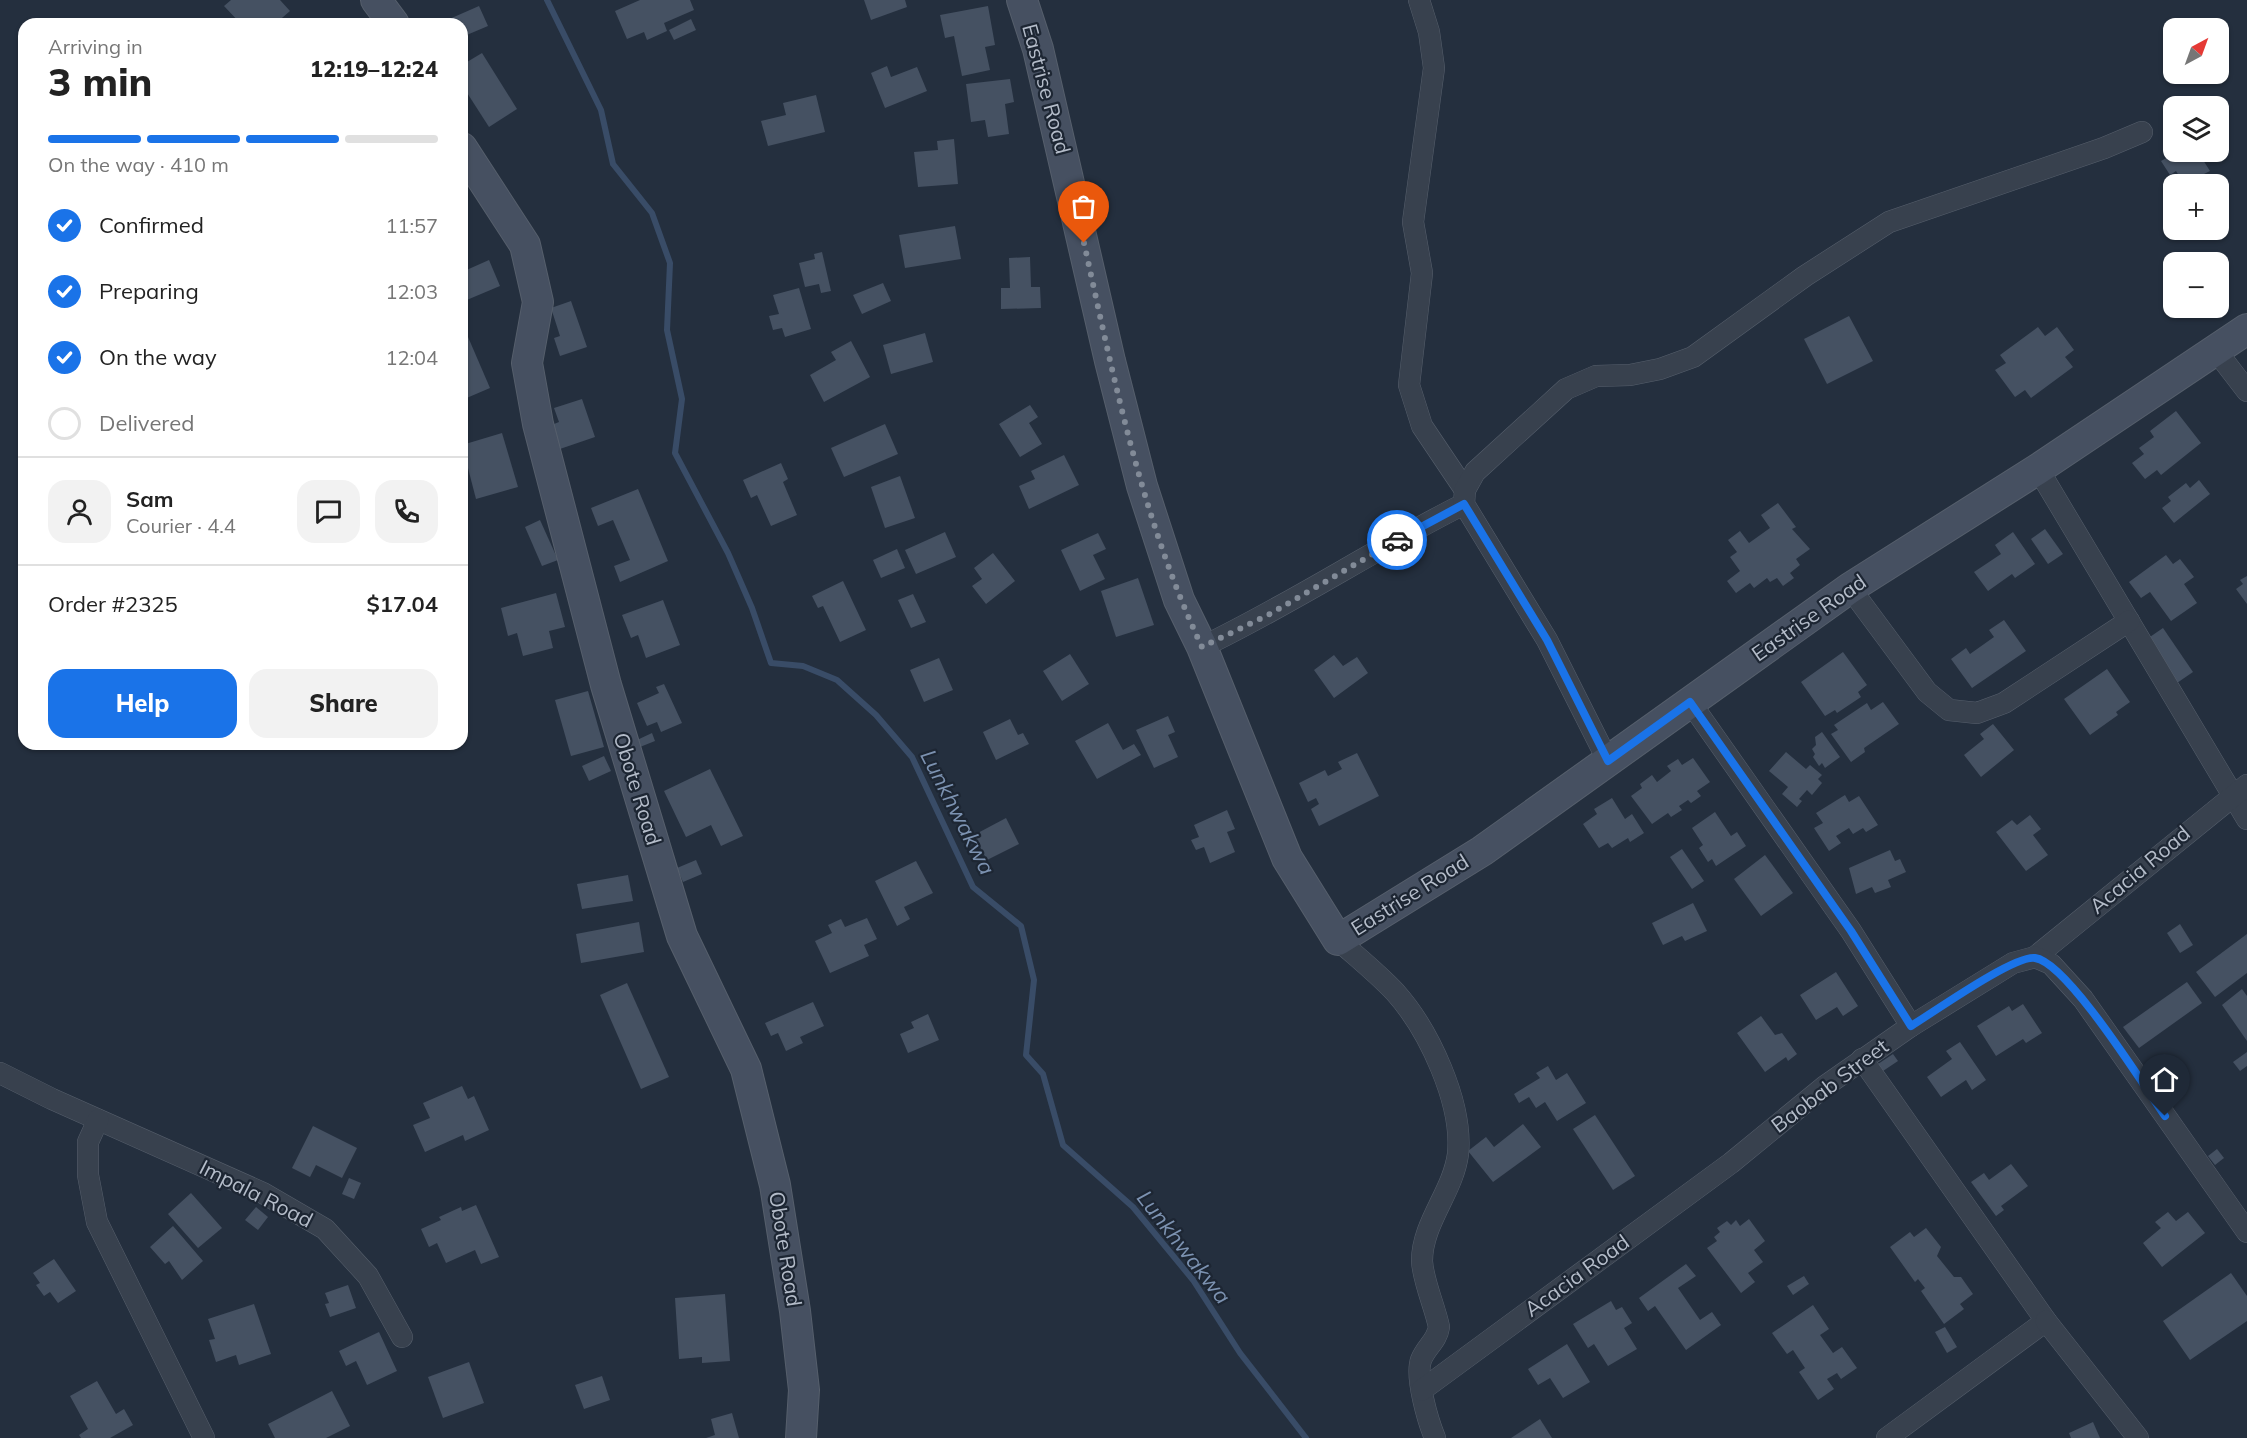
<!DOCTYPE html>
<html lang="en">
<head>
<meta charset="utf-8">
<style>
  body { margin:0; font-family:Mulish,sans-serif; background:#f2f2f2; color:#222; height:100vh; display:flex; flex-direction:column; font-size:22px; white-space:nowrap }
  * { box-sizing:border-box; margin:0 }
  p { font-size:20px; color:#767676 }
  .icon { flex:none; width:33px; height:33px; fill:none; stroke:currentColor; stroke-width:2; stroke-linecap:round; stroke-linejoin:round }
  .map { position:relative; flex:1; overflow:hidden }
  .sheet { position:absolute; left:18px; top:18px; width:450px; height:732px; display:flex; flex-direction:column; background:#fff; border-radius:18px; box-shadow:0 2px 4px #0004 }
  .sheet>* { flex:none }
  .needle { width:39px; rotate:41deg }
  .tools { position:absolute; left:2163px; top:18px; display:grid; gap:12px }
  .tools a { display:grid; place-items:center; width:66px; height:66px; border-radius:12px; background:#fff; box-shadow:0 2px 4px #0004; font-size:30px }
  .pin { position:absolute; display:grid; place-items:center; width:51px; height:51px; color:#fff; margin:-62px -26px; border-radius:50% 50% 50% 0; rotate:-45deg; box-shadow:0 0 6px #0007 }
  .pin .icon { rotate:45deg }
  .courier { position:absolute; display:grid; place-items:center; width:60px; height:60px; margin:-30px; border:4px solid #1a73e8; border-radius:50%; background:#fff; color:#222; box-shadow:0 2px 8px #0007 }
  .head em { font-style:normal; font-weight:800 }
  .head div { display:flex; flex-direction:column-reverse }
  .head { display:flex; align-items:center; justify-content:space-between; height:102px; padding:0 30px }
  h1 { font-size:39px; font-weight:800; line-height:45px }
  .bar { display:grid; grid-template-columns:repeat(4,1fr); gap:9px 6px; align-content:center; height:72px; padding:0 30px }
  .bar i { height:8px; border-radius:4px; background:#e0e0e0 }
  .bar .current { background:#1a73e8 }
  .bar p { grid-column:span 4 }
  .line { display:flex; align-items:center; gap:15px; padding:0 30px; border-top:2px solid #e0e0e0 }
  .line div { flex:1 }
  .round { display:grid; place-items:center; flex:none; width:63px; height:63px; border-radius:18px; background:#f2f2f2 }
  ol { padding:0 30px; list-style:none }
  li { display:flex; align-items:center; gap:18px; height:66px }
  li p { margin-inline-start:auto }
  li .icon { padding:6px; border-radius:50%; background:#1a73e8; color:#fff; stroke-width:4 }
  li:last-child { color:#767676 }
  li i { width:33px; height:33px; border:3px solid #e0e0e0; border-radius:50% }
  .action { display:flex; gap:12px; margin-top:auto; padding:12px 30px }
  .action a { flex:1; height:69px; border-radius:18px; background:#1a73e8; color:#fff; font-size:24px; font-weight:800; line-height:69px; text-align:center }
  .action a+a { background:#f2f2f2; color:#222 }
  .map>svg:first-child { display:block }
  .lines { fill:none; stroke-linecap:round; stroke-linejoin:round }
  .stream { stroke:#394c67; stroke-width:6 }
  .building { fill:#455162 }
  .street-casing { stroke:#565f6c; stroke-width:22 }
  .secondary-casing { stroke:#565f6c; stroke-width:32 }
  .street { stroke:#38414e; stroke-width:21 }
  .secondary { stroke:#465061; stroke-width:30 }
  .done { stroke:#828b98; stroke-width:6; stroke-dasharray:0 10.8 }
  .route { stroke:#1a73e8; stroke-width:8 }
  .labels { text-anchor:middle; stroke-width:4.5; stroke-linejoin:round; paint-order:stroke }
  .street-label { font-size:21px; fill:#b4bcc9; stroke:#1d2633 }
  .water-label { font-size:22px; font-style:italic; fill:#7c92b1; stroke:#1d2633 }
</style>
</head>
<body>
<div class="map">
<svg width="2247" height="1438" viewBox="0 0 2247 1438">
  <rect width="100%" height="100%" fill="#242f3e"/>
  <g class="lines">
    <polyline class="stream" points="547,0 601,110 613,164 652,213 670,263 667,330 682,399 675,453 728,553 752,608 771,663 803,666 837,680 876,715 912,757 973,887 1021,926 1034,980 1026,1055 1043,1074 1063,1145 1133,1207 1193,1280 1240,1353 1306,1438"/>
  </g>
  <g class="building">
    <polygon points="231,0 280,0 290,11 275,24 255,24 250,18 241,24 224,6"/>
    <polygon points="640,0 690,0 694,10 664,23 667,31 647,40 644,32 627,39 615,11"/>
    <polygon points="864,0 905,0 907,7 871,20"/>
    <polygon points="479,6 488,26 462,37 462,24 438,24"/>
    <polygon points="988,6 995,45 985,47 990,70 962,76 954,36 945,38 940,15"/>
    <polygon points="691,19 696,30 674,40 669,30"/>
    <polygon points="482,53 517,109 489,127 462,85 462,65"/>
    <polygon points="887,66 891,77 917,67 927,91 885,108 871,73"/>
    <polygon points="1010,79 1014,102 1005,104 1009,134 988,137 985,120 971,122 966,84"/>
    <polygon points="816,95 825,132 768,146 761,121 786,115 783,103"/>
    <polygon points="954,139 958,184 918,187 914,152 938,150 937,141"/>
    <polygon points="2177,152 2198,152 2210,171 2184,184 2176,171 2170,175 2161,161"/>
    <polygon points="955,226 961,259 905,268 899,235"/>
    <polygon points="822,252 831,291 821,293 819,284 805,287 799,263 815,259 814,254"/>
    <polygon points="1030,257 1031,287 1040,287 1041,308 1001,309 1001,288 1010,288 1009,258"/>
    <polygon points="489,260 500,286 462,302 462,272"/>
    <polygon points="883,283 891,301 862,314 853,295"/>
    <polygon points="799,288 811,329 785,337 782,328 773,330 769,316 779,314 773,295"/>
    <polygon points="571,301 587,347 560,356 554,338 560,336 551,308"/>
    <polygon points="1849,316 1873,361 1827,384 1804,339"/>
    <polygon points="2038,327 2045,336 2057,327 2074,350 2065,357 2073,367 2031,398 2025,390 2015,397 1995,370 2006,363 2000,355"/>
    <polygon points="465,330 490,388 462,400 462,331"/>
    <polygon points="925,333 933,362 891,374 883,345"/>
    <polygon points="851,341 870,377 824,402 810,375 836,360 831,352"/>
    <polygon points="582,399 595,437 557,450 549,426 559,422 554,408"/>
    <polygon points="1030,405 1038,417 1029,423 1042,444 1020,457 999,424"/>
    <polygon points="2176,411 2201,443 2161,475 2157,470 2145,479 2132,463 2144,454 2139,448 2154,437 2150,431"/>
    <polygon points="885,424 898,454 844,477 831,448"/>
    <polygon points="502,433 518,487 476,499 462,445"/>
    <polygon points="1064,455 1079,485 1029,509 1019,486 1035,479 1031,471"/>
    <polygon points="781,463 788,479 783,482 797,515 771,526 757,495 751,498 743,480"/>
    <polygon points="900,476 915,518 885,528 871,487"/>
    <polygon points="2199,480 2210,494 2174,523 2162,508 2171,501 2168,497 2186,483 2190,488"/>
    <polygon points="638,489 668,561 620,582 614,566 630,560 613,520 598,526 591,508"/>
    <polygon points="1778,503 1796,527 1792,529 1810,549 1796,559 1800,565 1790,573 1794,578 1783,586 1777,578 1770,582 1767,578 1754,588 1750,583 1736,593 1727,581 1740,571 1730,557 1737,552 1728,540 1740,531 1749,543 1770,528 1761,515"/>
    <polygon points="540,520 558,560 542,566 525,527"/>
    <polygon points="2045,529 2063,554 2048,564 2031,539"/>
    <polygon points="945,532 956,557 916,574 905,550"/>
    <polygon points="2013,532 2035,564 2015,578 2012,574 1988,591 1974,572 2001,554 1995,545"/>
    <polygon points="1098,533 1106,549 1093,555 1105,579 1080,591 1061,550"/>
    <polygon points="897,549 905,568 881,578 873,560"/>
    <polygon points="993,553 1015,581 986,604 972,586 982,579 974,568"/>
    <polygon points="2166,555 2173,564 2180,559 2194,577 2184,584 2197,603 2171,621 2150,592 2141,598 2129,582"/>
    <polygon points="2247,576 2247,604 2236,589 2243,584 2240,580"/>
    <polygon points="1138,578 1154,625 1116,637 1101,591"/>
    <polygon points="843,581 866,630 840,642 823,606 818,608 812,596"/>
    <polygon points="556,593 565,627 549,631 553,648 523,656 517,633 508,636 501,608"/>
    <polygon points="913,594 926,622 911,628 898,600"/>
    <polygon points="663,600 680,645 646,658 638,635 631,638 622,615"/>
    <polygon points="2004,620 2026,651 1972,688 1951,659 1966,648 1970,654 1994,637 1989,630"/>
    <polygon points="2163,628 2193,672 2174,685 2144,641"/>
    <polygon points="1843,652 1867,685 1858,692 1861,697 1837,713 1835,710 1825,716 1801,682"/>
    <polygon points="1070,654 1089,684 1062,701 1043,671"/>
    <polygon points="1334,655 1343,666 1357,657 1368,673 1334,698 1314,670"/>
    <polygon points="939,658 953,690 924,702 910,670"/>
    <polygon points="2107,669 2130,702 2116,712 2118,715 2090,735 2064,699"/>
    <polygon points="664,684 682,723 661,732 657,722 647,726 637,703 659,693 656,687"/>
    <polygon points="588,691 604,747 571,756 555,700"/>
    <polygon points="1883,702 1899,724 1864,748 1865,752 1851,762 1831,734 1838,730 1834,725 1867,703 1871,710"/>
    <polygon points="1168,716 1175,732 1168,735 1178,757 1154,768 1136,730"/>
    <polygon points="1010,719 1018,735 1023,733 1029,744 996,760 983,732"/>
    <polygon points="1108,723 1123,750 1134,744 1141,755 1097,779 1075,741"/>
    <polygon points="1993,724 2014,750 1981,777 1964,755 1984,739 1980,734"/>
    <polygon points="1822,732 1840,757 1825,768 1822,763 1819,766 1813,757 1815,754 1812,749 1816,745 1815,737"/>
    <polygon points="652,733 655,741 640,747 637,740"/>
    <polygon points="1786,752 1806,769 1810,765 1822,775 1818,779 1822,783 1812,795 1807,790 1799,799 1802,801 1797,807 1782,794 1788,787 1769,771"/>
    <polygon points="1357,753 1379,796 1319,826 1311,809 1319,804 1316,798 1308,802 1299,783 1325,770 1328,776 1342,769 1338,762"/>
    <polygon points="604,756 611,771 589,781 582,766"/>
    <polygon points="1693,758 1710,782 1697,791 1701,796 1691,803 1688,800 1679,806 1682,810 1671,817 1668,813 1652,824 1631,796 1642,788 1640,784 1652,775 1657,782 1671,771 1667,766 1678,759 1682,765"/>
    <polygon points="710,769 743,836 721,846 711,825 686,837 664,791"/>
    <polygon points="1845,795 1849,802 1859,796 1878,825 1866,832 1863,828 1853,834 1849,828 1836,836 1841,843 1829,851 1814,828 1823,823 1816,813"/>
    <polygon points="1612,798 1625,819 1632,814 1644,833 1630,842 1628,838 1612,848 1608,843 1599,848 1583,824 1597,814 1594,809"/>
    <polygon points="1227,810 1235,829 1227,832 1235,852 1210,863 1204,847 1196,850 1191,840 1199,837 1194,825"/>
    <polygon points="1715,812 1731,836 1737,832 1746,846 1716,866 1712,859 1708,862 1699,848 1703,845 1692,828"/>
    <polygon points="2030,815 2041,829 2033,835 2048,855 2026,871 1996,832 2012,820 2017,825"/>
    <polygon points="1006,818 1019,844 987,860 974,835"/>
    <polygon points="1682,849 1704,881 1692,889 1670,857"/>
    <polygon points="1890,850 1895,861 1900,859 1906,872 1888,880 1891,887 1875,893 1872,887 1856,894 1849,868"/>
    <polygon points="1765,855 1793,893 1761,916 1734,879"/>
    <polygon points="696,860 702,874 683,882 677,868"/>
    <polygon points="916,861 933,893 904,907 910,919 897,926 875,881"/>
    <polygon points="628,875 633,901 582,909 577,884"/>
    <polygon points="1693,903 1707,931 1685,941 1682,936 1663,945 1652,923"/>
    <polygon points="867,918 877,939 864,945 869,956 830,973 815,941 832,933 828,925 841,919 845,927"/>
    <polygon points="639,922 644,952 581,963 576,934"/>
    <polygon points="2180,924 2193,945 2180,953 2167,933"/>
    <polygon points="2247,934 2247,973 2215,997 2196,972"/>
    <polygon points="1836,972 1858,1006 1843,1016 1837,1007 1816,1020 1800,995"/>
    <polygon points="2187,982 2202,1003 2139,1048 2123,1027"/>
    <polygon points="627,983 669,1077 641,1089 600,995"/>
    <polygon points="2242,989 2247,996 2247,1041 2222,1005"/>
    <polygon points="813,1002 824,1026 800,1037 803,1043 786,1051 778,1033 771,1036 765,1023"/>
    <polygon points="2023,1004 2042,1033 2026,1043 2023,1039 1996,1056 1977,1026 2009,1006 2012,1011"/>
    <polygon points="928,1014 939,1040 908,1053 900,1034 914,1028 911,1022"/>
    <polygon points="1761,1016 1775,1035 1782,1033 1797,1054 1788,1061 1786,1057 1765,1072 1737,1033"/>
    <polygon points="1960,1042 1986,1080 1972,1090 1966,1080 1941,1097 1927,1077 1952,1059 1946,1051"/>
    <polygon points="2247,1052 2247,1066 2240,1071 2233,1062"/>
    <polygon points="1893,1054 1898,1061 1883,1071 1878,1064"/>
    <polygon points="1548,1066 1556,1080 1567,1073 1586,1103 1557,1121 1545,1102 1536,1108 1529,1097 1519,1103 1514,1094 1540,1078 1536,1073"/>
    <polygon points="462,1086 468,1099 474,1096 489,1130 465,1141 463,1135 425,1152 413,1125 430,1118 423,1103"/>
    <polygon points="1595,1115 1635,1176 1613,1190 1573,1129"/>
    <polygon points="1523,1124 1541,1147 1493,1182 1468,1151 1486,1137 1494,1147"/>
    <polygon points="313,1126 357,1148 342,1178 316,1165 310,1177 292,1168"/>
    <polygon points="2217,1149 2224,1158 2215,1165 2208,1156"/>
    <polygon points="2011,1164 2028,1186 2001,1206 2004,1210 1996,1216 1971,1182 1984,1173 1989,1180"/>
    <polygon points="349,1178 361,1183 354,1199 342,1194"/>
    <polygon points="191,1193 222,1228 198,1248 168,1214"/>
    <polygon points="476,1205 499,1257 481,1264 475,1250 446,1263 437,1243 429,1247 421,1229 441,1220 439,1217 461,1207 462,1211"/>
    <polygon points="256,1207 268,1217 258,1230 245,1220"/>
    <polygon points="2168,1212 2176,1221 2188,1212 2205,1233 2162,1267 2143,1243 2161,1228 2155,1222"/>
    <polygon points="1749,1219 1765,1241 1754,1250 1763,1262 1748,1273 1755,1282 1741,1293 1707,1248 1717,1241 1714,1237 1720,1232 1717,1228 1727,1221 1731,1225 1736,1220 1740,1226"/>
    <polygon points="173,1226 203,1261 182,1280 169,1261 165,1264 150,1247"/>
    <polygon points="1926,1228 1941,1247 1937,1256 1954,1277 1961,1277 1973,1294 1960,1304 1964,1309 1944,1324 1921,1291 1925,1288 1918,1279 1915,1282 1890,1247 1910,1232 1914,1237"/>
    <polygon points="54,1259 76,1291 58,1303 50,1292 44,1296 36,1285 40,1283 33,1273"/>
    <polygon points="1686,1264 1696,1276 1678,1288 1700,1320 1712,1312 1721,1325 1686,1350 1655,1306 1648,1311 1639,1298"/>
    <polygon points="2231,1273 2247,1296 2247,1321 2190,1360 2163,1321"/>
    <polygon points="1804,1276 1809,1284 1793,1295 1787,1286"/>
    <polygon points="348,1285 356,1308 330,1317 325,1304 329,1303 325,1293"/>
    <polygon points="725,1294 730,1361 702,1363 702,1357 679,1359 675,1298"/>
    <polygon points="1611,1301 1616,1310 1622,1307 1632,1323 1624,1328 1637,1349 1608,1366 1594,1344 1588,1348 1573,1324"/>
    <polygon points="254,1304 271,1354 239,1365 236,1355 216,1362 209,1340 215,1339 208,1319"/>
    <polygon points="1813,1305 1829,1329 1820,1335 1833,1353 1842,1347 1857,1368 1841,1379 1837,1373 1827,1379 1834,1389 1818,1400 1799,1372 1805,1368 1793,1350 1787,1354 1772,1333"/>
    <polygon points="1945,1327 1957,1347 1947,1353 1935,1332"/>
    <polygon points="379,1332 397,1371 367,1385 356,1361 346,1366 339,1351"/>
    <polygon points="1567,1344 1590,1382 1563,1398 1550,1378 1538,1385 1528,1369"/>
    <polygon points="469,1362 484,1403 443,1418 428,1377"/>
    <polygon points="602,1376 610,1400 584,1409 575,1385"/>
    <polygon points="97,1381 116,1414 124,1409 133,1425 110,1438 81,1438 79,1435 88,1429 70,1396"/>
    <polygon points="332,1391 350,1426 326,1438 275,1438 268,1424"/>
    <polygon points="732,1413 739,1438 706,1438 715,1435 711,1419"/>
    <polygon points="1540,1419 1552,1438 1511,1438"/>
    <polygon points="2093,1422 2100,1438 2071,1438 2069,1433"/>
  </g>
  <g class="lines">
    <defs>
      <g id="street">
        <polyline points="1419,0 1429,32 1434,68 1413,222 1422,273 1409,385 1422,426 1465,490"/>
        <polyline points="2217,352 2247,391"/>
        <polyline points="2038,469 2247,819"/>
        <polyline points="1850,588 1927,692 1949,710 1977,713 2004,703 2129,621"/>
        <path d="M1202,647c90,-43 172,-98 262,-143"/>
        <polyline points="1690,702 1851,931 1911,1026"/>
        <polyline points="1608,761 1547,640 1464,504 1465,490 1475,472 1566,389 1596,376 1630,375 1660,369 1693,357 1805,276 1889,222 2104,148 2142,132"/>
        <path d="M1338,940c19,17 39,33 57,52 34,38 68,111 63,162 -5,38 -36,69 -36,107 1,20 13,46 17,66 -2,14 -13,20 -18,33 -6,17 7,61 14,78"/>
        <polyline points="2035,957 2247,785"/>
        <polyline points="1862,1059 2046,1321 1887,1438"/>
        <polyline points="0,1073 52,1099 263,1193 325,1229 368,1276 402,1337"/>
        <polyline points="98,1120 88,1142 88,1175 97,1222 204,1438"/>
        <polyline points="2046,1321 2138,1438"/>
        <polyline points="1422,1390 1731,1163 1825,1086 1911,1026 2013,963 2035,957 2051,964 2083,999 2247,1232"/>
      </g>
      <g id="secondary">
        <polyline points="376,0 394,24"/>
        <polyline points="1022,0 1038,49 1110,361 1142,486 1179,600 1202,647 1287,858 1338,940 1482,851 1850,588 2038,469 2247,329"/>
        <polyline points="462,148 525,245 538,302 527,363 538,424 606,685 682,936 746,1069 775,1185 795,1311 804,1390 801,1438"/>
      </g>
    </defs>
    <use href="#street" class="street-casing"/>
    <use href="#secondary" class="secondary-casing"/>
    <use href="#street" class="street"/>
    <use href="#secondary" class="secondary"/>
  </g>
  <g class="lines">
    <path class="done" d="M1084,243c30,136 58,277 118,404l68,-33 127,-74"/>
    <path class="route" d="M1397,540l67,-36 83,136 61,121 82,-59 161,229 60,95c23,-14 103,-71 124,-68 32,4 109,128 130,158"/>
  </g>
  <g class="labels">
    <g class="street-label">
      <text transform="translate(1046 89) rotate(75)" y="7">Eastrise Road</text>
      <text transform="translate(1809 618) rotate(-35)" y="7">Eastrise Road</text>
      <text transform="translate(637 789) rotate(73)" y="7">Obote Road</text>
      <text transform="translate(2140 870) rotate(-40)" y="7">Acacia Road</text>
      <text transform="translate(1410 895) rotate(-32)" y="7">Eastrise Road</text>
      <text transform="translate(1830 1086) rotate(-37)" y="7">Baobab Street</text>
      <text transform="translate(256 1194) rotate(27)" y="7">Impala Road</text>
      <text transform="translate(785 1249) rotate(81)" y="7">Obote Road</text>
      <text transform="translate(1577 1276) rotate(-36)" y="7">Acacia Road</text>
    </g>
    <g class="water-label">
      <text transform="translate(958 812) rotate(63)" y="8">Lunkhwakwa</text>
      <text transform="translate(1184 1247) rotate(52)" y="8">Lunkhwakwa</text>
    </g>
  </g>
</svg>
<div class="tools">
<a><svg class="needle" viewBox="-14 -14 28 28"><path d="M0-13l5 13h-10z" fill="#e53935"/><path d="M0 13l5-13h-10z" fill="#767676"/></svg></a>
<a><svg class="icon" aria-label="layers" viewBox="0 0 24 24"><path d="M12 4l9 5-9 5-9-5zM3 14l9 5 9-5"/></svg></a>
<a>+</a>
<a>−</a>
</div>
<div class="pin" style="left:1084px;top:243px;background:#ea580c"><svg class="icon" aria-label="bag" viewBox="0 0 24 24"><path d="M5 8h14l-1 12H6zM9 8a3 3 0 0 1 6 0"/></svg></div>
<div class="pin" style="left:2165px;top:1116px;background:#1f2937"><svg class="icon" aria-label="home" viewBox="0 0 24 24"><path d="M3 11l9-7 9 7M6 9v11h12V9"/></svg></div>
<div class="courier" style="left:1397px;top:540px"><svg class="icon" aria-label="car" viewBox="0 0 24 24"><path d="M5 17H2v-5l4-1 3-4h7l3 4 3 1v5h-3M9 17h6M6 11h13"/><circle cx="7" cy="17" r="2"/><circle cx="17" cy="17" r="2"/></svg></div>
<section class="sheet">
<div class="head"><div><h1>3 min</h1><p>Arriving in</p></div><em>12:19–12:24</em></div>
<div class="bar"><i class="current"></i><i class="current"></i><i class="current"></i><i></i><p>On the way · 410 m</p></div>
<ol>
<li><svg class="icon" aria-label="check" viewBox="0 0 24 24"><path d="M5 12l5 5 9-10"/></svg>Confirmed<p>11:57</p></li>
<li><svg class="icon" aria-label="check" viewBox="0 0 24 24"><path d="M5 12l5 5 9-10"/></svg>Preparing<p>12:03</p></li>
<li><svg class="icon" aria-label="check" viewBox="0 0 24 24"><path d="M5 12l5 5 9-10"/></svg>On the way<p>12:04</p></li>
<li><i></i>Delivered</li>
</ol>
<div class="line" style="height:108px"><a class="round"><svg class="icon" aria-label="person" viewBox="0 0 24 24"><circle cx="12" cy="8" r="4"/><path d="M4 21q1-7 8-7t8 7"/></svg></a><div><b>Sam</b><p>Courier · 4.4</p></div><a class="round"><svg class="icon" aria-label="chat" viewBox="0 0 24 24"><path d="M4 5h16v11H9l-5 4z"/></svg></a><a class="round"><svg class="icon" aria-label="phone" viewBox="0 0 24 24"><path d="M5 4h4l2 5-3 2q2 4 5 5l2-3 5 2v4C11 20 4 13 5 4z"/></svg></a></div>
<div class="line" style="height:78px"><div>Order #2325</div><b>$17.04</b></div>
<div class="action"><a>Help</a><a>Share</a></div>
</section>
</div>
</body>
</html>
